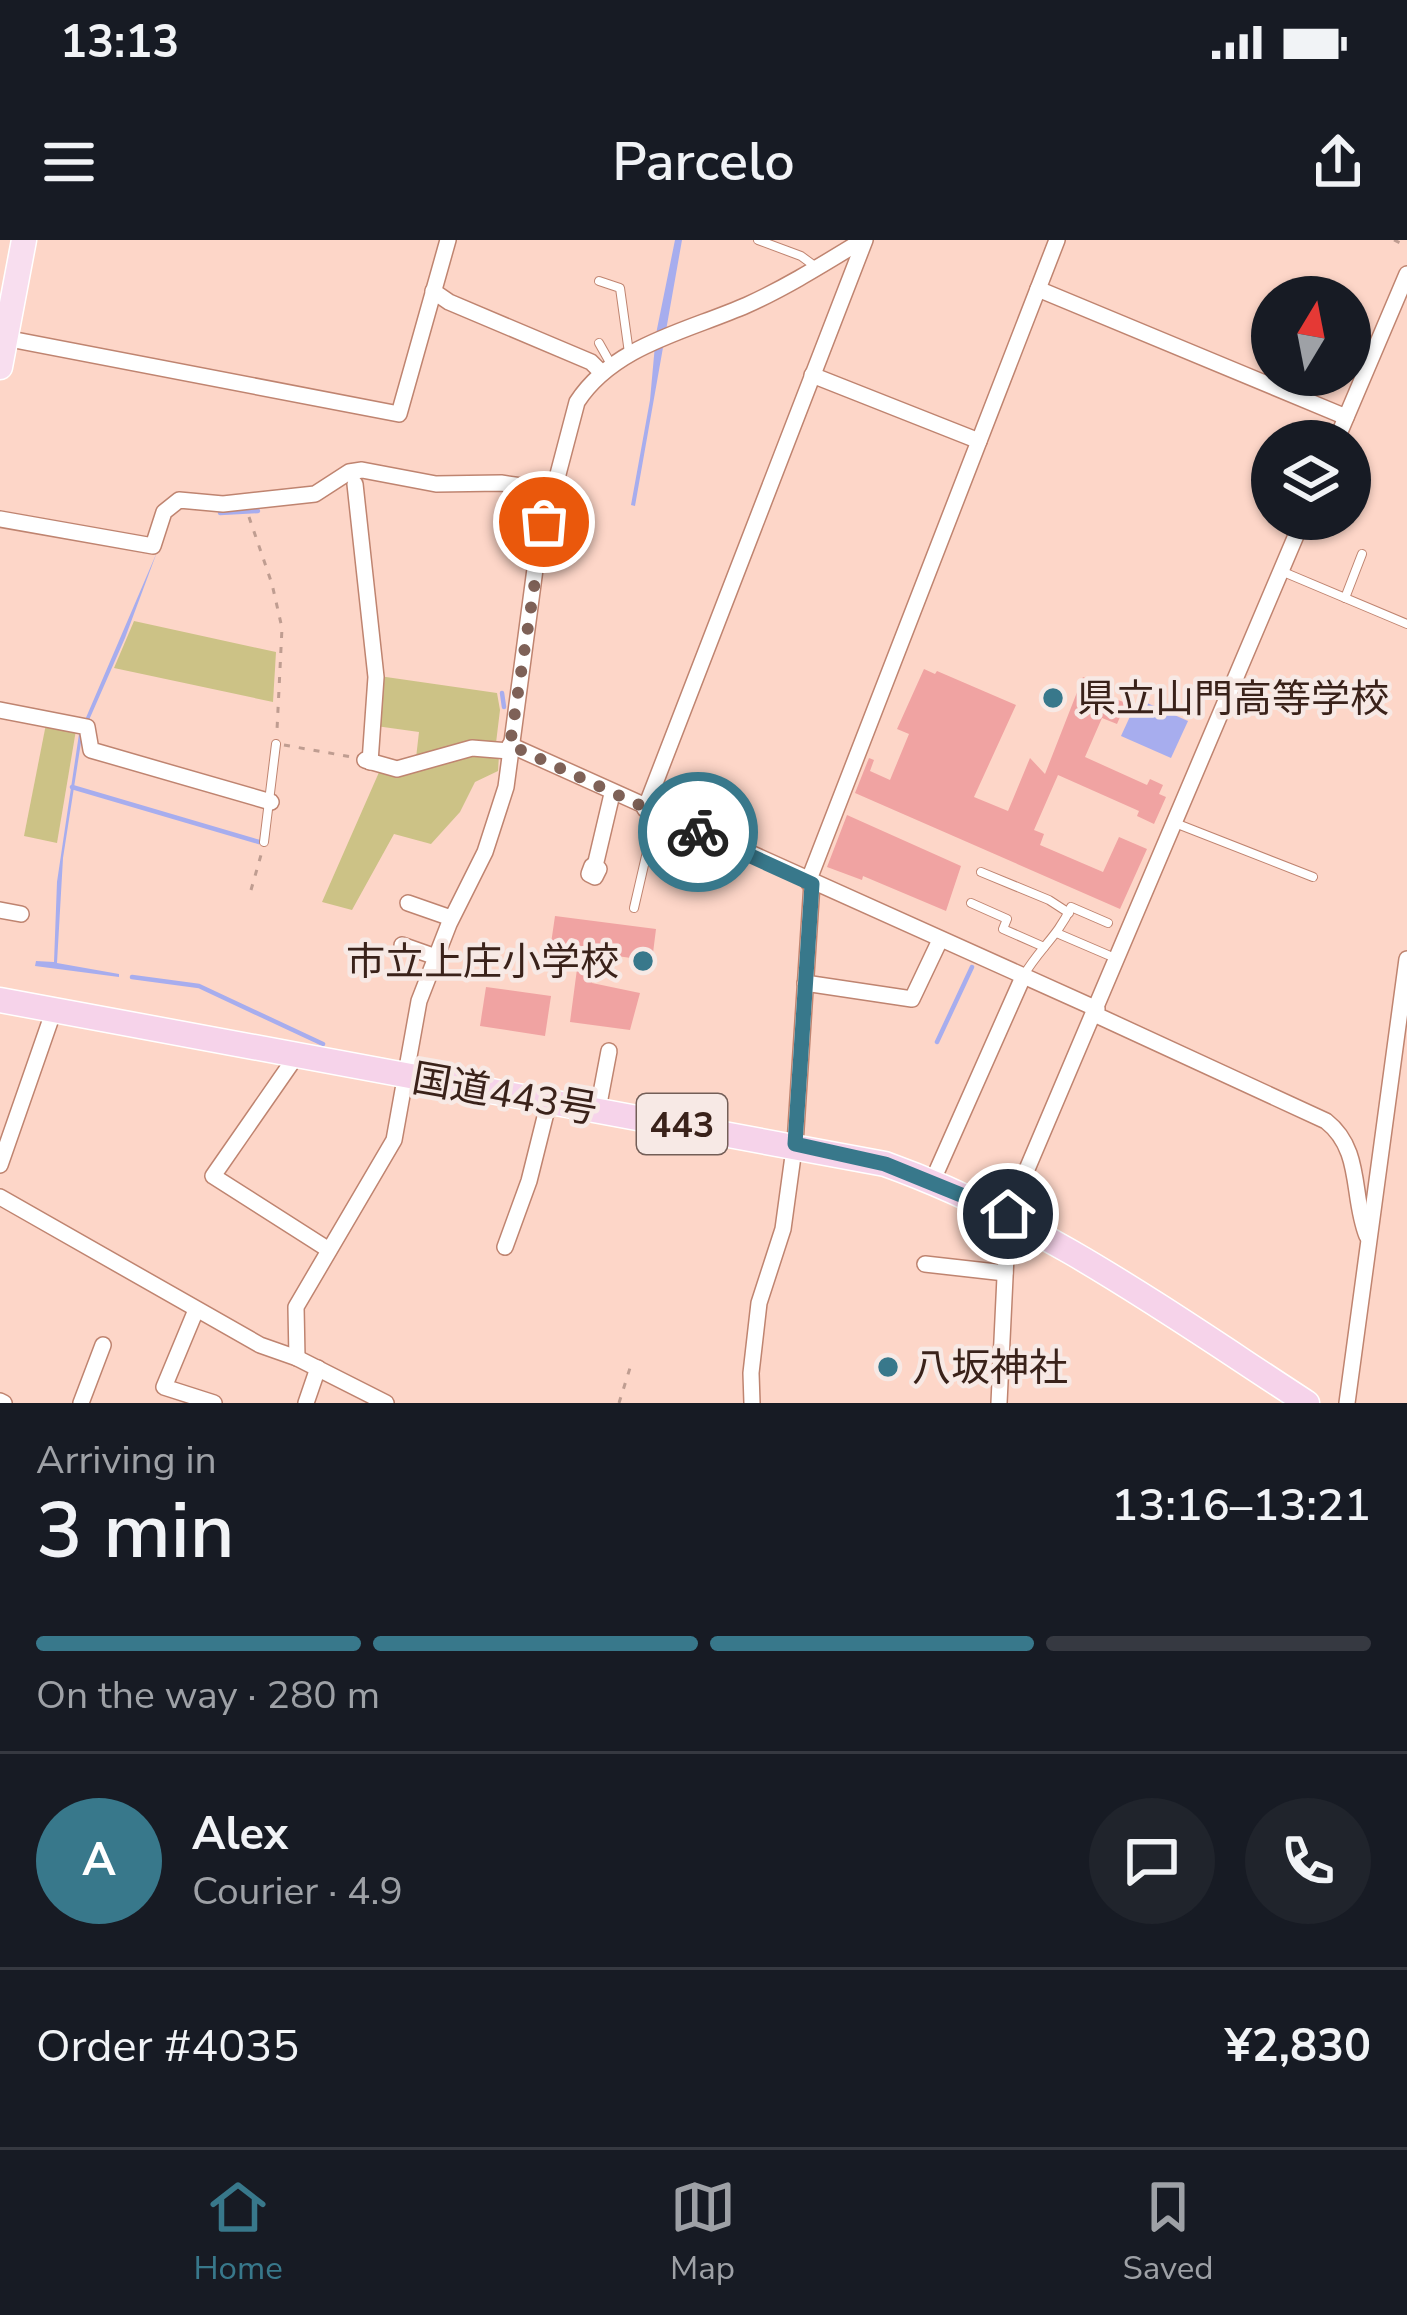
<!DOCTYPE html>
<html lang="en">
<head>
<meta charset="utf-8">
<style>
  body { margin:0; font-family:"Nunito Sans","Noto Sans JP",sans-serif; background:#20242c; color:#f1f3f6; height:100vh; display:flex; flex-direction:column; font-size:45px; white-space:nowrap }
  * { box-sizing:border-box; margin:0 }
  p { font-size:39px; color:#9ea1a6 }
  .icon { flex:none; width:66px; height:66px; fill:none; stroke:currentColor; stroke-width:2; stroke-linecap:round; stroke-linejoin:round }
  .map { position:relative; height:1163px; overflow:hidden }
  .sheet { display:flex; flex-direction:column; background:#171b24; flex:1 }
  .sheet>* { flex:none }
  .needle { width:78px; rotate:10deg }
  .controls { position:absolute; left:1251px; top:36px; display:grid; gap:24px }
  .controls a { display:grid; place-items:center; width:120px; height:120px; border-radius:50%; background:#171b24; box-shadow:0 3px 9px #0004; font-size:60px }
  .pin { position:absolute; display:grid; place-items:center; width:102px; height:102px; color:#fff; margin:-51px; border:6px solid #fff; border-radius:50%; box-shadow:0 3px 12px #0007 }
  .courier { position:absolute; display:grid; place-items:center; width:120px; height:120px; margin:-60px; border:9px solid #38788b; border-radius:50%; background:#fff; color:#222; box-shadow:0 3px 15px #0007 }
  .head em { font-style:normal; font-weight:600 }
  .head div { display:flex; flex-direction:column-reverse }
  .head { display:flex; align-items:center; justify-content:space-between; height:204px; padding:0 36px }
  h1 { font-size:78px; font-weight:600; line-height:90px }
  .bar { display:grid; grid-template-columns:repeat(4,1fr); gap:18px 12px; align-content:center; height:144px; padding:0 36px }
  .bar i { height:15px; border-radius:9px; background:#363941 }
  .bar .current { background:#38788b }
  .bar p { grid-column:span 4 }
  .line { display:flex; align-items:center; gap:30px; padding:0 36px; border-top:3px solid #363941 }
  .line div { flex:1 }
  .round { display:grid; place-items:center; flex:none; width:126px; height:126px; border-radius:63px; background:#20242c }
  .status { display:flex; justify-content:space-between; align-items:center; height:84px; padding:0 60px; background:#171b24; direction:ltr }
  .status svg { height:33px; fill:currentColor }
  header { display:flex; justify-content:space-between; align-items:center; height:156px; padding:0 36px; background:#171b24; font-size:54px; font-weight:600 }
  .menu { display:flex; justify-content:space-around; align-items:center; height:168px; border-top:3px solid #363941; background:#171b24; font-size:33px; color:#9ea1a6 }
  .menu a { display:grid; justify-items:center; gap:6px }
  .menu .current { color:#38788b }
  .map>svg:first-child { display:block }
  .green { fill:#ccc286 }
  .water { fill:#a7adee }
  .lines { fill:none; stroke-linecap:round; stroke-linejoin:round }
  .stream { stroke:#a7adee; stroke-width:4.5 }
  .building { fill:#f0a3a2 }
  .service-casing { stroke:#bf8470; stroke-width:10 }
  .minor-casing { stroke:#bf8470; stroke-width:18 }
  .primary-casing { stroke:#fff; stroke-width:27 }
  .trunk-casing { stroke:#fff; stroke-width:27 }
  .path { stroke:#bf9d91; stroke-width:3; stroke-dasharray:6 9; stroke-linecap:butt }
  .service { stroke:#fff; stroke-width:8 }
  .minor { stroke:#fff; stroke-width:15 }
  .primary { stroke:#f8deef; stroke-width:24 }
  .trunk { stroke:#f6d3ea; stroke-width:24 }
  .done { stroke:#7e6157; stroke-width:12; stroke-dasharray:0 21.6 }
  .route { stroke:#38788b; stroke-width:15 }
  .poi-dot { fill:#38788b; stroke:#f7e9e5; stroke-width:4.5 }
  .labels { text-anchor:middle; stroke-width:9; stroke-linejoin:round; paint-order:stroke }
  .shield { fill:#f7e9e5; stroke:#735e57; stroke-width:3 }
  .shield-label { font-size:36px; font-weight:bold; fill:#3a221a }
  .poi-label { font-size:39px; fill:#3a221a; stroke:#f7e9e5; text-anchor:start }
  .street-label { font-size:39px; fill:#3a221a; stroke:#f7e9e5 }
</style>
</head>
<body>
<div class="status"><b>13:13</b><svg viewBox="0 0 49 12"><path d="M0 12V9h3v3zM5 12V6h3v6zM10 12V3h3v9zM15 12V0h3v12zM26 1h20v11H26zM47 4h2v5h-2z"/></svg></div>
<header><svg class="icon" aria-label="menu" viewBox="0 0 24 24"><path d="M4 6h16M4 12h16M4 18h16"/></svg>Parcelo<svg class="icon" aria-label="share" viewBox="0 0 24 24"><path d="M12 15V3M7 8l5-5 5 5M5 13v7h14v-7"/></svg></header>
<div class="map">
<svg width="1407" height="1163" viewBox="0 0 1407 1163">
  <rect width="100%" height="100%" fill="#fdd6c8"/>
  <g class="green">
    <polygon points="134,381 276,412 273,462 114,428"/>
    <polygon points="379,436 497,453 500,470 496,503 454,504 416,518 419,492 376,486"/>
    <polygon points="46,484 76,490 57,603 24,596"/>
    <polygon points="462,514 499,515 498,531 475,542 460,572 431,604 394,594 352,670 322,662 380,530 414,533"/>
  </g>
  <g class="water">
    <polygon points="675,0 682,0 635,266 631,265 650,160 656,94"/>
    <polygon points="157,312 125,398 82,496 63,618 57,723 119,734 119,737 35,726 36,721 54,722 57,642 79,494"/>
    <polygon points="1138,459 1188,481 1171,518 1121,496"/>
  </g>
  <g class="lines">
    <g class="stream">
      <polyline points="220,273 258,271"/>
      <polyline points="502,453 504,467"/>
      <polyline points="72,547 259,602"/>
      <polyline points="132,737 199,746 323,804"/>
      <polyline points="937,802 972,727"/>
    </g>
  </g>
  <g class="building">
    <polygon points="924,429 935,434 937,431 1016,465 974,557 1008,571 1030,518 1045,534 1083,437 1114,451 1111,457 1126,463 1117,484 1102,478 1085,517 1147,545 1150,539 1163,545 1159,554 1166,557 1154,584 1137,576 1139,571 1058,535 1034,590 1044,594 1040,605 1103,632 1119,597 1147,609 1120,669 855,553 869,518 874,520 870,531 890,540 909,494 897,489"/>
    <polygon points="847,575 961,626 946,671 863,636 862,640 827,627"/>
    <polygon points="555,676 656,689 652,721 596,713 592,743 640,753 630,790 570,782 577,729 548,724"/>
    <polygon points="486,747 551,756 545,796 480,786"/>
  </g>
  <g class="lines">
    <defs>
      <g id="service">
        <polyline points="758,0 801,16 816,27"/>
        <polyline points="599,41 620,48 629,113"/>
        <polyline points="599,103 612,126"/>
        <polyline points="1281,331 1407,384"/>
        <polyline points="1345,358 1362,314"/>
        <polyline points="1175,583 1313,637"/>
        <polyline points="264,602 276,504"/>
        <polyline points="981,632 1049,660 1069,673"/>
        <polyline points="971,663 1007,679 1003,689 1044,707"/>
        <polyline points="634,668 656,573"/>
        <polyline points="1059,694 1108,715"/>
        <path d="M1024,735c15,-26 34,-39 47,-68l37,16"/>
      </g>
      <g id="minor">
        <polyline points="1038,49 1346,177"/>
        <polyline points="433,51 449,62 591,122 602,133"/>
        <polyline points="0,97 399,174 448,0"/>
        <polyline points="812,135 979,201"/>
        <polyline points="1336,201 1407,34"/>
        <polyline points="355,244 376,437 370,522"/>
        <polyline points="0,279 153,306 164,272 179,260 223,264 315,254 349,232 362,230 436,244 501,243 551,250"/>
        <polyline points="0,470 87,487 91,510 271,562"/>
        <polyline points="510,505 1097,769"/>
        <polyline points="365,520 397,529 472,508 509,511"/>
        <polyline points="645,569 865,0"/>
        <polygon points="592,626 599,629 595,637 589,634"/>
        <polyline points="595,626 612,554"/>
        <polyline points="808,642 1057,0"/>
        <polyline points="408,663 451,678"/>
        <polyline points="0,670 21,674"/>
        <polyline points="402,705 436,717"/>
        <polyline points="805,743 912,759 940,700"/>
        <path d="M1094,774l232,107c37,29 25,75 41,115"/>
        <polyline points="297,815 213,936 329,1010"/>
        <polyline points="598,869 609,811"/>
        <polyline points="795,904 812,643"/>
        <polyline points="0,925 54,770"/>
        <polyline points="936,933 1023,737"/>
        <polyline points="0,957 260,1105 297,1118 386,1163"/>
        <polyline points="505,1007 529,941 549,861"/>
        <polyline points="925,1024 1005,1033"/>
        <polyline points="196,1070 164,1147 214,1163"/>
        <path d="M297,1118l-1,-51 98,-167 25,-139 30,-77 36,-72 21,-65 31,-233 40,-152c37,-57 111,-71 170,-97 40,-18 78,-42 116,-65"/>
        <polyline points="0,1161 4,1163"/>
        <polyline points="81,1163 103,1105"/>
        <polyline points="306,1163 318,1128"/>
        <polyline points="752,1163 751,1133 759,1063 783,989 793,916"/>
        <polyline points="999,1163 1008,974 1303,279"/>
        <polyline points="1347,1163 1407,719"/>
      </g>
      <polyline id="primary" points="0,127 24,0"/>
      <path id="trunk" d="M0,760l885,164c154,55 285,150 422,239"/>
    </defs>
    <use href="#service" class="service-casing"/>
    <use href="#minor" class="minor-casing"/>
    <use href="#primary" class="primary-casing"/>
    <use href="#trunk" class="trunk-casing"/>
    <g class="path">
      <polyline points="1394,0 1407,6"/>
      <polyline points="249,277 272,344 282,388 277,490"/>
      <polyline points="284,505 352,517"/>
      <polyline points="251,650 261,615"/>
      <polyline points="619,1163 630,1128"/>
    </g>
    <use href="#service" class="service"/>
    <use href="#minor" class="minor"/>
    <use href="#primary" class="primary"/>
    <use href="#trunk" class="trunk"/>
  </g>
  <g class="lines">
    <polyline class="done" points="544,282 510,505 698,592"/>
    <polyline class="route" points="698,592 812,644 795,904 885,924 1008,974"/>
  </g>
  <g class="poi-dot">
    <circle cx="1053" cy="458" r="12"/>
    <circle cx="643" cy="721" r="12"/>
    <circle cx="888" cy="1127" r="12"/>
  </g>
  <g class="labels">
    <rect class="shield" x="637" y="854" width="90" height="60" rx="9"/>
    <g class="shield-label">
      <text x="682" y="897">443</text>
    </g>
    <g class="poi-label">
      <text x="1077" y="472">県立山門高等学校</text>
      <text x="619" y="735" text-anchor="end">市立上庄小学校</text>
      <text x="912" y="1141">八坂神社</text>
    </g>
    <g class="street-label">
      <text transform="translate(505 853) rotate(10)" y="14">国道443号</text>
    </g>
  </g>
</svg>
<div class="controls">
<a><svg class="needle" viewBox="-14 -14 28 28"><path d="M0-13l5 13h-10z" fill="#e53935"/><path d="M0 13l5-13h-10z" fill="#9ea1a6"/></svg></a>
<a><svg class="icon" aria-label="layers" viewBox="0 0 24 24"><path d="M12 4l9 5-9 5-9-5zM3 14l9 5 9-5"/></svg></a>
</div>
<div class="pin" style="left:544px;top:282px;background:#ea580c"><svg class="icon" aria-label="bag" viewBox="0 0 24 24"><path d="M5 8h14l-1 12H6zM9 8a3 3 0 0 1 6 0"/></svg></div>
<div class="pin" style="left:1008px;top:974px;background:#1f2937"><svg class="icon" aria-label="home" viewBox="0 0 24 24"><path d="M3 11l9-7 9 7M6 9v11h12V9"/></svg></div>
<div class="courier" style="left:698px;top:592px"><svg class="icon" aria-label="bike" viewBox="0 0 24 24"><circle cx="6" cy="16" r="4"/><circle cx="18" cy="16" r="4"/><path d="M6 16l4-8h5l3 8M10 8l3 8H6M13 5h3"/></svg></div>
</div>
<section class="sheet">
<div class="head"><div><h1>3 min</h1><p>Arriving in</p></div><em>13:16–13:21</em></div>
<div class="bar"><i class="current"></i><i class="current"></i><i class="current"></i><i></i><p>On the way · 280 m</p></div>
<div class="line" style="height:216px"><b class="round" style="background:#38788b;color:#fff">A</b><div><b>Alex</b><p>Courier · 4.9</p></div><a class="round"><svg class="icon" aria-label="chat" viewBox="0 0 24 24"><path d="M4 5h16v11H9l-5 4z"/></svg></a><a class="round"><svg class="icon" aria-label="phone" viewBox="0 0 24 24"><path d="M5 4h4l2 5-3 2q2 4 5 5l2-3 5 2v4C11 20 4 13 5 4z"/></svg></a></div>
<div class="line" style="height:156px"><div>Order #4035</div><b>¥2,830</b></div>
</section>
<nav class="menu">
<a class="current"><svg class="icon" aria-label="home" viewBox="0 0 24 24"><path d="M3 11l9-7 9 7M6 9v11h12V9"/></svg>Home</a>
<a><svg class="icon" aria-label="map" viewBox="0 0 24 24"><path d="M3 6l6-2 6 2 6-2v14l-6 2-6-2-6 2zM9 4v14M15 6v14"/></svg>Map</a>
<a><svg class="icon" aria-label="saved" viewBox="0 0 24 24"><path d="M7 4h10v16l-5-4-5 4z"/></svg>Saved</a>
</nav>
</body>
</html>
